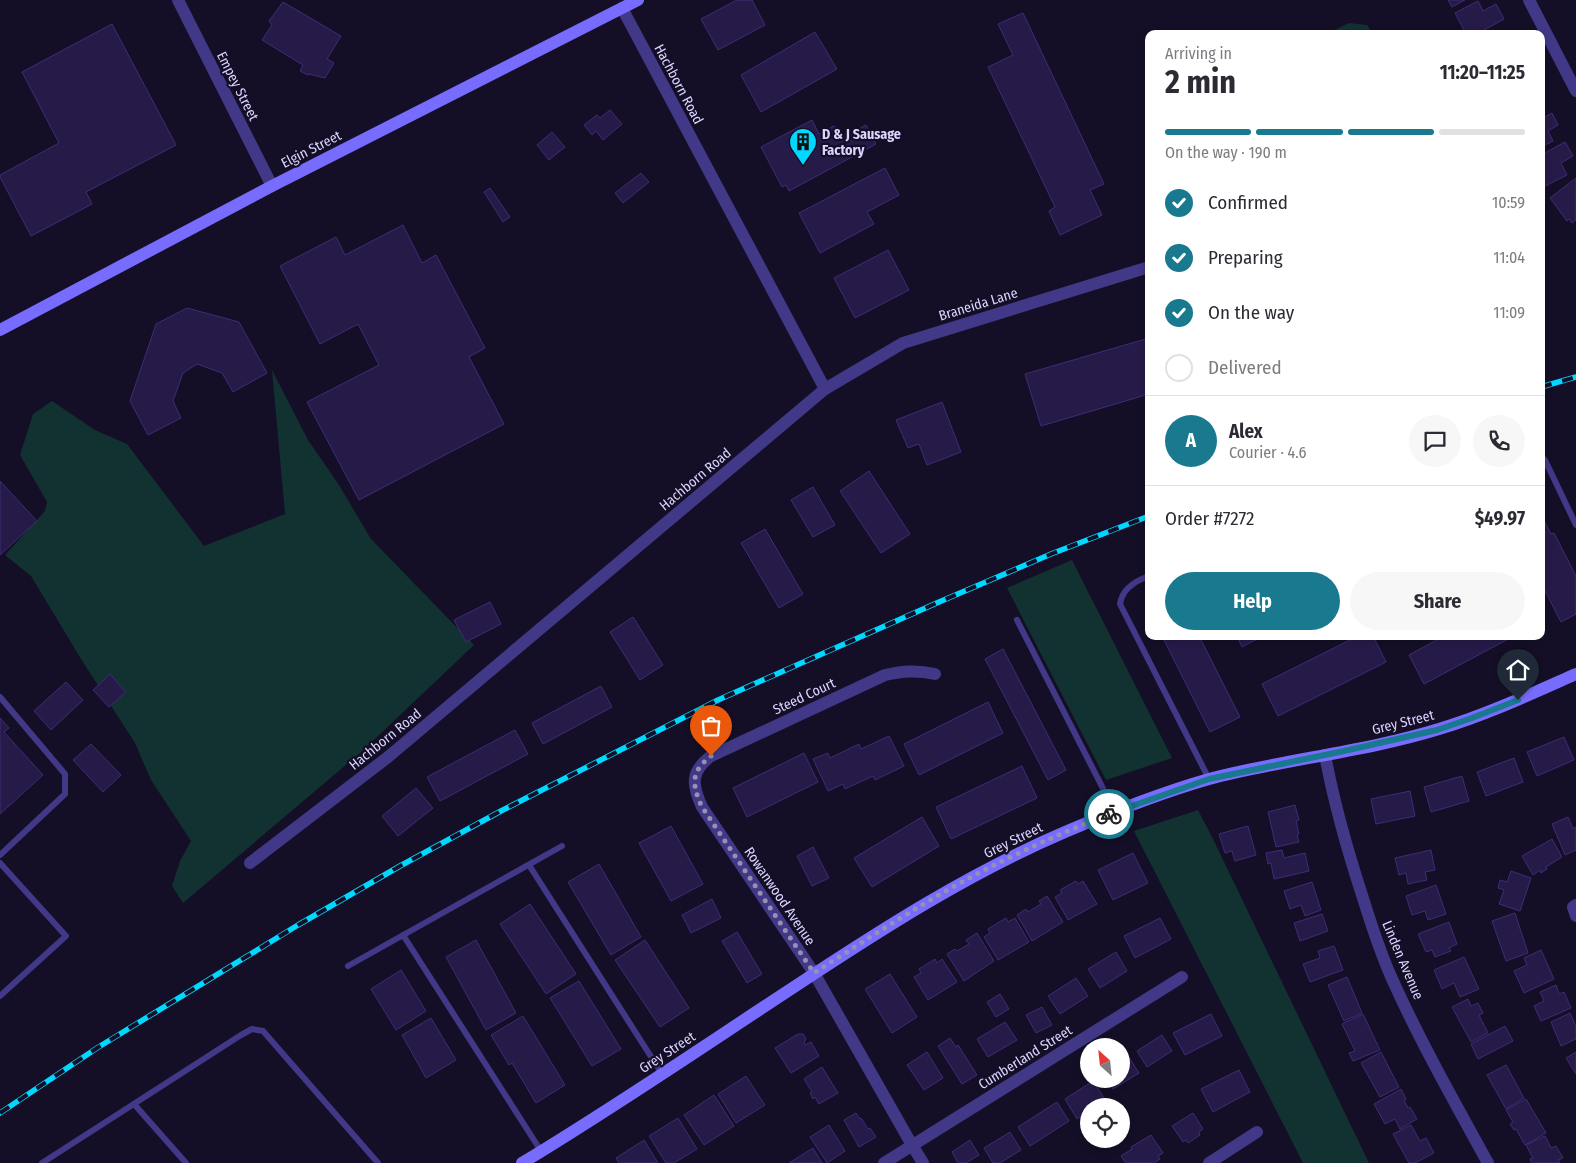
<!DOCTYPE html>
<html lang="en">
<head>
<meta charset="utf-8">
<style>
  body { margin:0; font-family:"Fira Sans Condensed",sans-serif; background:#f7f7f7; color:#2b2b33; height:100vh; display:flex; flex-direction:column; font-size:19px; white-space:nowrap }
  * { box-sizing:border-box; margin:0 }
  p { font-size:16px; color:#7c7c81 }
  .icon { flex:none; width:28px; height:28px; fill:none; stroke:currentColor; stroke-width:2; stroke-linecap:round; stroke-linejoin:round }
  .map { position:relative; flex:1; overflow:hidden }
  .details { position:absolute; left:1145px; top:30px; width:400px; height:610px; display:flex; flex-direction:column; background:#fff; border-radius:10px; box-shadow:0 2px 8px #0003 }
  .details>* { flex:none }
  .needle { width:32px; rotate:333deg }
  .controls { position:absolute; left:1080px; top:1038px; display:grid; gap:10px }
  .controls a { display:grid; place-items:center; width:50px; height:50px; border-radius:50%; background:#fff; box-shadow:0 2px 8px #0003; font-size:25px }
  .pin { position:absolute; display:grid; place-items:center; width:42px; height:42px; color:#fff; margin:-51px -21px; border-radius:50% 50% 50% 0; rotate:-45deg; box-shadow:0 0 5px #0007 }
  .pin .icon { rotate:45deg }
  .courier { position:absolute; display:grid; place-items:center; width:50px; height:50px; margin:-25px; border:4px solid #18798f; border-radius:50%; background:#fff; color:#222; box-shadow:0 1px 6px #0007 }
  .head em { font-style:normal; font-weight:700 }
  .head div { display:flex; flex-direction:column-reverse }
  .head { display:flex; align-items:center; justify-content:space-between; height:85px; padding:0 20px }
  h1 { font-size:32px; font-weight:700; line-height:38px }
  .bar { display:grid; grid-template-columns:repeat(4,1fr); gap:8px 5px; align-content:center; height:60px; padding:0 20px }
  .bar i { height:6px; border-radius:4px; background:#e1e1e2 }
  .bar .selected { background:#18798f }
  .bar p { grid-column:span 4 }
  .line { display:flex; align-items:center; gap:12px; padding:0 20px; border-top:1px solid #e1e1e2 }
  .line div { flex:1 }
  .round { display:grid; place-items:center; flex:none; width:52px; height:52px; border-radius:26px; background:#f7f7f7 }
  ol { padding:0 20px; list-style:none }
  li { display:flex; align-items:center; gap:15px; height:55px }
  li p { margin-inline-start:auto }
  li .icon { padding:5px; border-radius:50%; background:#18798f; color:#fff; stroke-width:4 }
  li:last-child { color:#7c7c81 }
  li i { width:28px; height:28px; border:2px solid #e1e1e2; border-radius:50% }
  .button { display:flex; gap:10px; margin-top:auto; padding:10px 20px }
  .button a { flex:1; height:58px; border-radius:30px; background:#18798f; color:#fff; font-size:20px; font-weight:700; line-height:58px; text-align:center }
  .button a+a { background:#f7f7f7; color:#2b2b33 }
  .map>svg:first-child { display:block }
  .green { fill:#123131 }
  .building { fill:#261b48; stroke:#3f2c75 }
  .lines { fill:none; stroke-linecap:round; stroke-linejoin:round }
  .lane { stroke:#413987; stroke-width:6 }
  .street { stroke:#413987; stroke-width:12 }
  .secondary { stroke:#786cff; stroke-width:12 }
  .rail-casing { stroke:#01d8ff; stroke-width:5.5 }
  .rail { stroke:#140f27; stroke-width:4; stroke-dasharray:11; stroke-linecap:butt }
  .done { stroke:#9690b3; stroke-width:5; stroke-dasharray:0 9 }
  .route { stroke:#18798f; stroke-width:6 }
  .labels { text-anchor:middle; stroke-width:4.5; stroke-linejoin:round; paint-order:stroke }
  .street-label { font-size:14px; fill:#dcd5ff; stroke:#140f27 }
  .poi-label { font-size:14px; font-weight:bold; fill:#dcd5ff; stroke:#140f27; text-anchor:start }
</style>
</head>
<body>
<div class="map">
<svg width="1576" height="1163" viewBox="0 0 1576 1163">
  <rect width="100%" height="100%" fill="#140f27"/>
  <g class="green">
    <polygon points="1349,23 1367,25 1373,34 1326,34"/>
    <polygon points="272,370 308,440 339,485 371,539 474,645 360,753 183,903 172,886 180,861 191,841 151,780 135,743 81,659 31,576 5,555 45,511 47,502 20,455 33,414 52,401 95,430 127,444 204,546 285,514"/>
    <polygon points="1072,560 1172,758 1106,780 1007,588"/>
    <polygon points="1198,810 1214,841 1369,1163 1303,1163 1134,831"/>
  </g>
  <g class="building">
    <polygon points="737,0 752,0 765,25 718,50 701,19"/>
    <polygon points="1448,0 1465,0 1452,7"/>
    <polygon points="1478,1 1483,11 1496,4 1504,19 1477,34 1466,34 1455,13"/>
    <polygon points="283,2 341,36 327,59 334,63 325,78 309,74 308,75 300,71 303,65 262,40 272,25 269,21"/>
    <polygon points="1023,13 1104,184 1090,190 1102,215 1060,235 1049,211 1055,207 988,67 1013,55 998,24"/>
    <polygon points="112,24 176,145 86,192 92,204 31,236 0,177 0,175 59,143 22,72"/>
    <polygon points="815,32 837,69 761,112 741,75"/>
    <polygon points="610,110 622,124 603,140 596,131 592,135 584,125 597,115 600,118"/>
    <polygon points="1552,113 1558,125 1548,131 1553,141 1541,147 1541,119"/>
    <polygon points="812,120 819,134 834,126 841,138 866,125 876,144 789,191 786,185 782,187 761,147"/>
    <polygon points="552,132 565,147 549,160 537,145"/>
    <polygon points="1565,142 1573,156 1561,163 1567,175 1545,186 1541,180 1541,155"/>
    <polygon points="885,168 899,195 867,212 874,224 820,253 799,213"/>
    <polygon points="641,173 649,182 623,203 615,193"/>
    <polygon points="1576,178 1576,220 1572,223 1569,219 1567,221 1550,198"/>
    <polygon points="490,188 510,217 503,222 484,192"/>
    <polygon points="403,225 422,263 436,255 485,348 469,357 504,424 359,500 307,402 379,365 358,324 320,344 280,266 336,237 345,255"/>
    <polygon points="888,250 909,290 855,318 834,278"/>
    <polygon points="187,308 239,322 267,373 233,392 222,373 197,364 183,373 173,401 181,418 148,435 130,401 156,324"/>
    <polygon points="1149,338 1149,394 1041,426 1025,374"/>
    <polygon points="942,402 961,452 927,465 919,444 908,448 896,420"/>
    <polygon points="869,471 910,534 881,553 840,491"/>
    <polygon points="0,481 37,521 0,555"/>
    <polygon points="813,487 835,525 813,537 791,500"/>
    <polygon points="1541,515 1551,534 1554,533 1576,576 1576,614 1561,622 1541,583"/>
    <polygon points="765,529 803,594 779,608 741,543"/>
    <polygon points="490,602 501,624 466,642 454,620"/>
    <polygon points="633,617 663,665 640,680 610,632"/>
    <polygon points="1162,636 1199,636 1240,717 1210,732"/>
    <polygon points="1237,636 1263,636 1242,647"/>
    <polygon points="1358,636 1373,636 1386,662 1278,716 1262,684"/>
    <polygon points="1444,636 1514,636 1424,684 1409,655"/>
    <polygon points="1003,649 1066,770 1048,780 985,659"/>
    <polygon points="110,674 126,692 109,707 93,690"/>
    <polygon points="66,682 83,700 51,730 34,711"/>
    <polygon points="601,686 612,707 543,744 532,723"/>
    <polygon points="988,702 1003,733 919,775 904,744"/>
    <polygon points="0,718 9,728 4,732 43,775 0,814"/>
    <polygon points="515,730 528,754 440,801 427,777"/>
    <polygon points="889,736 904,766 875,780 873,776 845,789 843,784 828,791 813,759 828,753 830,758 859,744 861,749"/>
    <polygon points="1564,737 1574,760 1537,776 1527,752"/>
    <polygon points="91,744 121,775 103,792 73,760"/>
    <polygon points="804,753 818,782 747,817 733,788"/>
    <polygon points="1514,758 1523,782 1486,796 1477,772"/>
    <polygon points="1022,766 1037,798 951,839 936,807"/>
    <polygon points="1462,776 1469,801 1431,812 1424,787"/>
    <polygon points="416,788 433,808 398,836 382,816"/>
    <polygon points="1410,791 1415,816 1376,824 1371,799"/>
    <polygon points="1295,805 1299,820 1296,821 1299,834 1297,835 1299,842 1276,847 1268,812"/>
    <polygon points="922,817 939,846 872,887 854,858"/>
    <polygon points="1568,817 1573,829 1576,827 1576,850 1565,855 1552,824"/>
    <polygon points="671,826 703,884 671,901 639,843"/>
    <polygon points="1248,826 1256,855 1235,861 1232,851 1225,853 1219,834"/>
    <polygon points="1552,839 1562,857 1546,867 1547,869 1541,873 1540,870 1533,875 1522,856"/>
    <polygon points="813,847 829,878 812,886 797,856"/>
    <polygon points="1282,850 1284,858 1305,853 1309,871 1274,879 1271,863 1268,864 1266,853"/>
    <polygon points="1431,850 1435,870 1425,872 1427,880 1408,884 1406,873 1399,875 1395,858"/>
    <polygon points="1133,853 1148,883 1113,900 1098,870"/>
    <polygon points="599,864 641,937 611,955 568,882"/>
    <polygon points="1511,871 1531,878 1520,911 1499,904 1504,890 1498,888 1500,880 1507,882"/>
    <polygon points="1076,881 1078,884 1083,881 1097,904 1068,920 1055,897 1062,893 1060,890"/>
    <polygon points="1312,882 1321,910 1305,916 1301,905 1290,909 1284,891"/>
    <polygon points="1436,885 1446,914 1428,920 1425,911 1412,915 1406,896"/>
    <polygon points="1047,896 1063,922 1032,941 1017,915 1026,909 1028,912 1041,904 1039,901"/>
    <polygon points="712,899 721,918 691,933 682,915"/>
    <polygon points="530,904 576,974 546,994 500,924"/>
    <polygon points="1515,913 1528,953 1506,961 1492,921"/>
    <polygon points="1322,914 1328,931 1300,941 1294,923"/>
    <polygon points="1006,918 1008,922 1015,918 1029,942 998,960 984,937 990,933 988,929"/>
    <polygon points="1160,918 1171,939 1135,958 1124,936"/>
    <polygon points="1449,922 1457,944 1449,948 1451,951 1435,957 1432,950 1426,952 1418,934"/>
    <polygon points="737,932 762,974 747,983 722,941"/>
    <polygon points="977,933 994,961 964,981 947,954 955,949 957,951 969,944 966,940"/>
    <polygon points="476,940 516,1013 486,1030 446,957"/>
    <polygon points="645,940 689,1008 660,1027 615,960"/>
    <polygon points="1334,946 1343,970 1310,982 1303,964 1320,958 1318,951"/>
    <polygon points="1541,950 1554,979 1524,993 1514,971 1527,965 1524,958"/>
    <polygon points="1116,952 1127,971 1100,988 1088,969"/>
    <polygon points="1464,957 1479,989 1460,997 1454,983 1442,989 1434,970"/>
    <polygon points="935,959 937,963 942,959 957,982 928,1000 914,977 921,973 919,969"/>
    <polygon points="401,970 426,1011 396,1030 371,989"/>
    <polygon points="890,974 917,1017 892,1033 865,989"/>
    <polygon points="1347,977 1362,1013 1344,1021 1328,985"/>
    <polygon points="1076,978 1088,996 1060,1014 1048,996"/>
    <polygon points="579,981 621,1049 592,1066 550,998"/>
    <polygon points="1556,985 1559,994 1564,992 1571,1008 1541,1021 1534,1006 1544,1001 1540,992"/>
    <polygon points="1000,994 1009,1009 996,1017 987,1002"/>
    <polygon points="1468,999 1471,1006 1478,1003 1483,1013 1479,1015 1488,1033 1471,1042 1452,1007"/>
    <polygon points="1042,1007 1052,1025 1036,1033 1026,1015"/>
    <polygon points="1570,1013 1576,1026 1576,1039 1561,1046 1551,1022"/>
    <polygon points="1211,1014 1222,1036 1185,1055 1173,1033"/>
    <polygon points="1363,1014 1380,1050 1353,1061 1349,1053 1355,1051 1342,1024"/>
    <polygon points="523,1016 565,1085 536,1103 512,1063 509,1065 491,1035"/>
    <polygon points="431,1018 456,1060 426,1078 402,1035"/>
    <polygon points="1005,1022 1017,1040 988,1057 977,1039"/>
    <polygon points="1505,1026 1513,1041 1478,1059 1471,1044"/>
    <polygon points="798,1034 803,1034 806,1039 804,1043 805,1045 811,1042 819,1056 791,1073 775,1048"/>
    <polygon points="1162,1035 1172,1051 1147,1067 1137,1051"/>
    <polygon points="950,1038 956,1047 958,1045 977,1075 962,1084 938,1046"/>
    <polygon points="927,1052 943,1078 924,1090 907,1065"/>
    <polygon points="1381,1052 1399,1087 1380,1097 1361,1063"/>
    <polygon points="1576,1052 1576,1074 1566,1058"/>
    <polygon points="1128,1056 1139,1073 1113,1089 1107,1079 1121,1079 1121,1060"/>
    <polygon points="1506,1065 1524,1098 1506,1109 1487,1075"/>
    <polygon points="822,1067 838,1093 819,1104 815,1097 813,1099 810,1093 812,1092 804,1079"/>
    <polygon points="1239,1070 1250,1092 1213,1112 1201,1089"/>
    <polygon points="746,1076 765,1105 736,1123 718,1094"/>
    <polygon points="1093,1081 1106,1101 1097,1106 1089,1106 1089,1111 1077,1119 1065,1099"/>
    <polygon points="1401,1089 1406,1099 1404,1100 1408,1108 1410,1107 1417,1119 1400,1129 1395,1119 1385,1124 1374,1104"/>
    <polygon points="714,1095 734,1126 704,1145 684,1115"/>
    <polygon points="1526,1099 1546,1133 1525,1145 1516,1129 1514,1130 1510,1124 1513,1122 1506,1110"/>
    <polygon points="1057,1102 1069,1121 1030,1146 1018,1127"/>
    <polygon points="856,1113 860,1119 861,1118 868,1129 870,1128 876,1137 859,1147 844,1120"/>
    <polygon points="1193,1113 1203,1129 1199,1132 1200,1135 1188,1143 1186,1140 1183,1142 1172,1126"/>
    <polygon points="678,1118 697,1149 674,1163 666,1163 649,1136"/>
    <polygon points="829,1125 845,1151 827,1163 810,1137"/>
    <polygon points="1411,1125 1420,1141 1426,1138 1434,1153 1415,1163 1409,1163 1393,1134"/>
    <polygon points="1010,1132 1021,1150 1000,1163 993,1163 984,1148"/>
    <polygon points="1151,1135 1163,1153 1158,1156 1160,1159 1154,1163 1126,1163 1121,1156 1132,1149 1131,1147"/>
    <polygon points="1545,1136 1551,1148 1556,1146 1563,1158 1558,1160 1560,1163 1532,1163 1530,1159 1533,1158 1526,1145"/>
    <polygon points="644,1140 658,1163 619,1163 616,1158"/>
    <polygon points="970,1140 979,1155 966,1163 958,1163 952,1152"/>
    <polygon points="813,1148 822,1163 789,1163"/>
  </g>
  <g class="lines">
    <g class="lane">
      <polyline points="1541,456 1545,460 1576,525"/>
      <path d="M1149,576c-14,5 -27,13 -29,28l89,175"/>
      <polyline points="1017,620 1115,812"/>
      <polyline points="0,697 65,774 65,794 0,855"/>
      <polyline points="0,863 66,936 0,996"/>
      <polyline points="529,865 662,1074"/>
      <polyline points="403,935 541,1151"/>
      <polyline points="348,966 562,846"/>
      <polyline points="134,1104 186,1163"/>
      <polyline points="42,1163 241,1035 252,1029 263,1031 378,1163"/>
    </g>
    <g class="street">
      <polyline points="178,0 272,186"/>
      <polyline points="1529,0 1576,91"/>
      <polyline points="622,8 825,389"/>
      <path d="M1325,755c9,48 22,94 37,140 9,29 18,58 31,86 28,62 62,122 95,182"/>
      <polyline points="250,863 388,757 825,389 903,343 1149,267"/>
      <polyline points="1576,905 1573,907 1576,916"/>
      <polyline points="884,1163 1182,977"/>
      <path d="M923,1163l-11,-18 -98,-172 -112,-166c-10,-22 -12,-35 9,-51l174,-81c18,-4 32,-5 50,-1"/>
      <polyline points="1209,1163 1257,1132"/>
    </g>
    <g class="secondary">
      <polyline points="0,330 272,186 638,0"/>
      <path d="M522,1163c93,-56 182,-117 272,-176 88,-58 175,-114 271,-155 47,-20 95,-39 144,-53 76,-20 155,-27 230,-50 47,-14 92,-35 137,-55"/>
    </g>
    <defs>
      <g id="rail">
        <polyline points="1541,387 1576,377"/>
        <polyline points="0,1113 97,1048 298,925 400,866 501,811 718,700 939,602 1051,554 1149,516"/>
      </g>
    </defs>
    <use href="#rail" class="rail-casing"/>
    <use href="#rail" class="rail"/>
  </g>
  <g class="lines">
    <path class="done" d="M711,756c-21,16 -19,29 -9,51l112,166c52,-33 103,-67 157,-96 45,-24 91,-44 138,-63"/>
    <polyline class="route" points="1109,814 1209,779 1344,751 1437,730 1472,718 1518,700"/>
  </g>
  <defs>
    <symbol id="building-pin" viewBox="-11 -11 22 30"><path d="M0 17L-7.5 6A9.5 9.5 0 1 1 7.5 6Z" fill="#01d8ff" stroke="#140f27"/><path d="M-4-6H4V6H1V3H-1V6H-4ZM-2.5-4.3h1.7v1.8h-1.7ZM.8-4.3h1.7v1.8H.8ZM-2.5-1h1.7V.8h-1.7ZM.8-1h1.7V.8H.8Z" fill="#111"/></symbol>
  </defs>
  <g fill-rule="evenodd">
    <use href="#building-pin" x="787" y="126" width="32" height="43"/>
  </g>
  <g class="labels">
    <g class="street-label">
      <text transform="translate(679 84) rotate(62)" y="5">Hachborn Road</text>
      <text transform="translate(238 86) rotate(63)" y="5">Empey Street</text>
      <text transform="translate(311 149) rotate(-27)" y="5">Elgin Street</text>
      <text transform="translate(978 304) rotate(-17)" y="5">Braneida Lane</text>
      <text transform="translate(695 479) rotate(-40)" y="5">Hachborn Road</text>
      <text transform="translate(804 696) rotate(-25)" y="5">Steed Court</text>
      <text transform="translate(1403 722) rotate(-14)" y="5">Grey Street</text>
      <text transform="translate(385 739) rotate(-39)" y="5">Hachborn Road</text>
      <text transform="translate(1013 840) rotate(-26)" y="5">Grey Street</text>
      <text transform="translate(780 896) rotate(56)" y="5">Rowanwood Avenue</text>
      <text transform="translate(1403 960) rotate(67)" y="5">Linden Avenue</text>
      <text transform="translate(667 1052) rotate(-33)" y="5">Grey Street</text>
      <text transform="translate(1025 1057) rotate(-32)" y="5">Cumberland Street</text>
    </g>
    <g class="poi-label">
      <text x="822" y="139">D &amp; J Sausage<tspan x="822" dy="16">Factory</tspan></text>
    </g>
  </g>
</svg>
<div class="controls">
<a><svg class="needle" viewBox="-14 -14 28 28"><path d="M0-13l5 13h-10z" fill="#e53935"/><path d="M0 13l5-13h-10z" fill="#7c7c81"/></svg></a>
<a><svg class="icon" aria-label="locate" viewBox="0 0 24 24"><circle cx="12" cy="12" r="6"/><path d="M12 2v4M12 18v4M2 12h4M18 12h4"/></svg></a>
</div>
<div class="pin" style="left:711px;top:756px;background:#ea580c"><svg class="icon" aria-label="bag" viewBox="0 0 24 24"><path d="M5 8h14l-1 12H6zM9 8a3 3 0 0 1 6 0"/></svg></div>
<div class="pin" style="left:1518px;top:700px;background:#1f2937"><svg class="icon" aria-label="home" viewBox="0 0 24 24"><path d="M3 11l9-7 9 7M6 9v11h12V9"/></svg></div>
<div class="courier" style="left:1109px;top:814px"><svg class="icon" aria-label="bike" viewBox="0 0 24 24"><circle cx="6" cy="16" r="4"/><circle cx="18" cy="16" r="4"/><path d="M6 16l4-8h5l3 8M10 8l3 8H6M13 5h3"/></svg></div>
<section class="details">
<div class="head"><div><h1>2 min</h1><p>Arriving in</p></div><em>11:20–11:25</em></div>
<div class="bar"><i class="selected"></i><i class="selected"></i><i class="selected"></i><i></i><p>On the way · 190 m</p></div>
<ol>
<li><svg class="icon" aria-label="check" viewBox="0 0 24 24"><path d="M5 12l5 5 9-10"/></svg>Confirmed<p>10:59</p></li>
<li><svg class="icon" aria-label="check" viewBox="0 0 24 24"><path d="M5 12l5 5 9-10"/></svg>Preparing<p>11:04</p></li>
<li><svg class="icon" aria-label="check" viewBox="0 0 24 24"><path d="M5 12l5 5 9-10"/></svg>On the way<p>11:09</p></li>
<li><i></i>Delivered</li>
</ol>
<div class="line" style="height:90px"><b class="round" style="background:#18798f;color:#fff">A</b><div><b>Alex</b><p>Courier · 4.6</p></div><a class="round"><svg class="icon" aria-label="chat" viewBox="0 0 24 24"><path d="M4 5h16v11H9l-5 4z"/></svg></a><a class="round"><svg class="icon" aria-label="phone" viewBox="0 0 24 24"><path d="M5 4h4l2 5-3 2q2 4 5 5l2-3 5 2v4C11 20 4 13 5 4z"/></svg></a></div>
<div class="line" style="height:65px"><div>Order #7272</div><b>$49.97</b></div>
<div class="button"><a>Help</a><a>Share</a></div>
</section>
</div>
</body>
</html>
